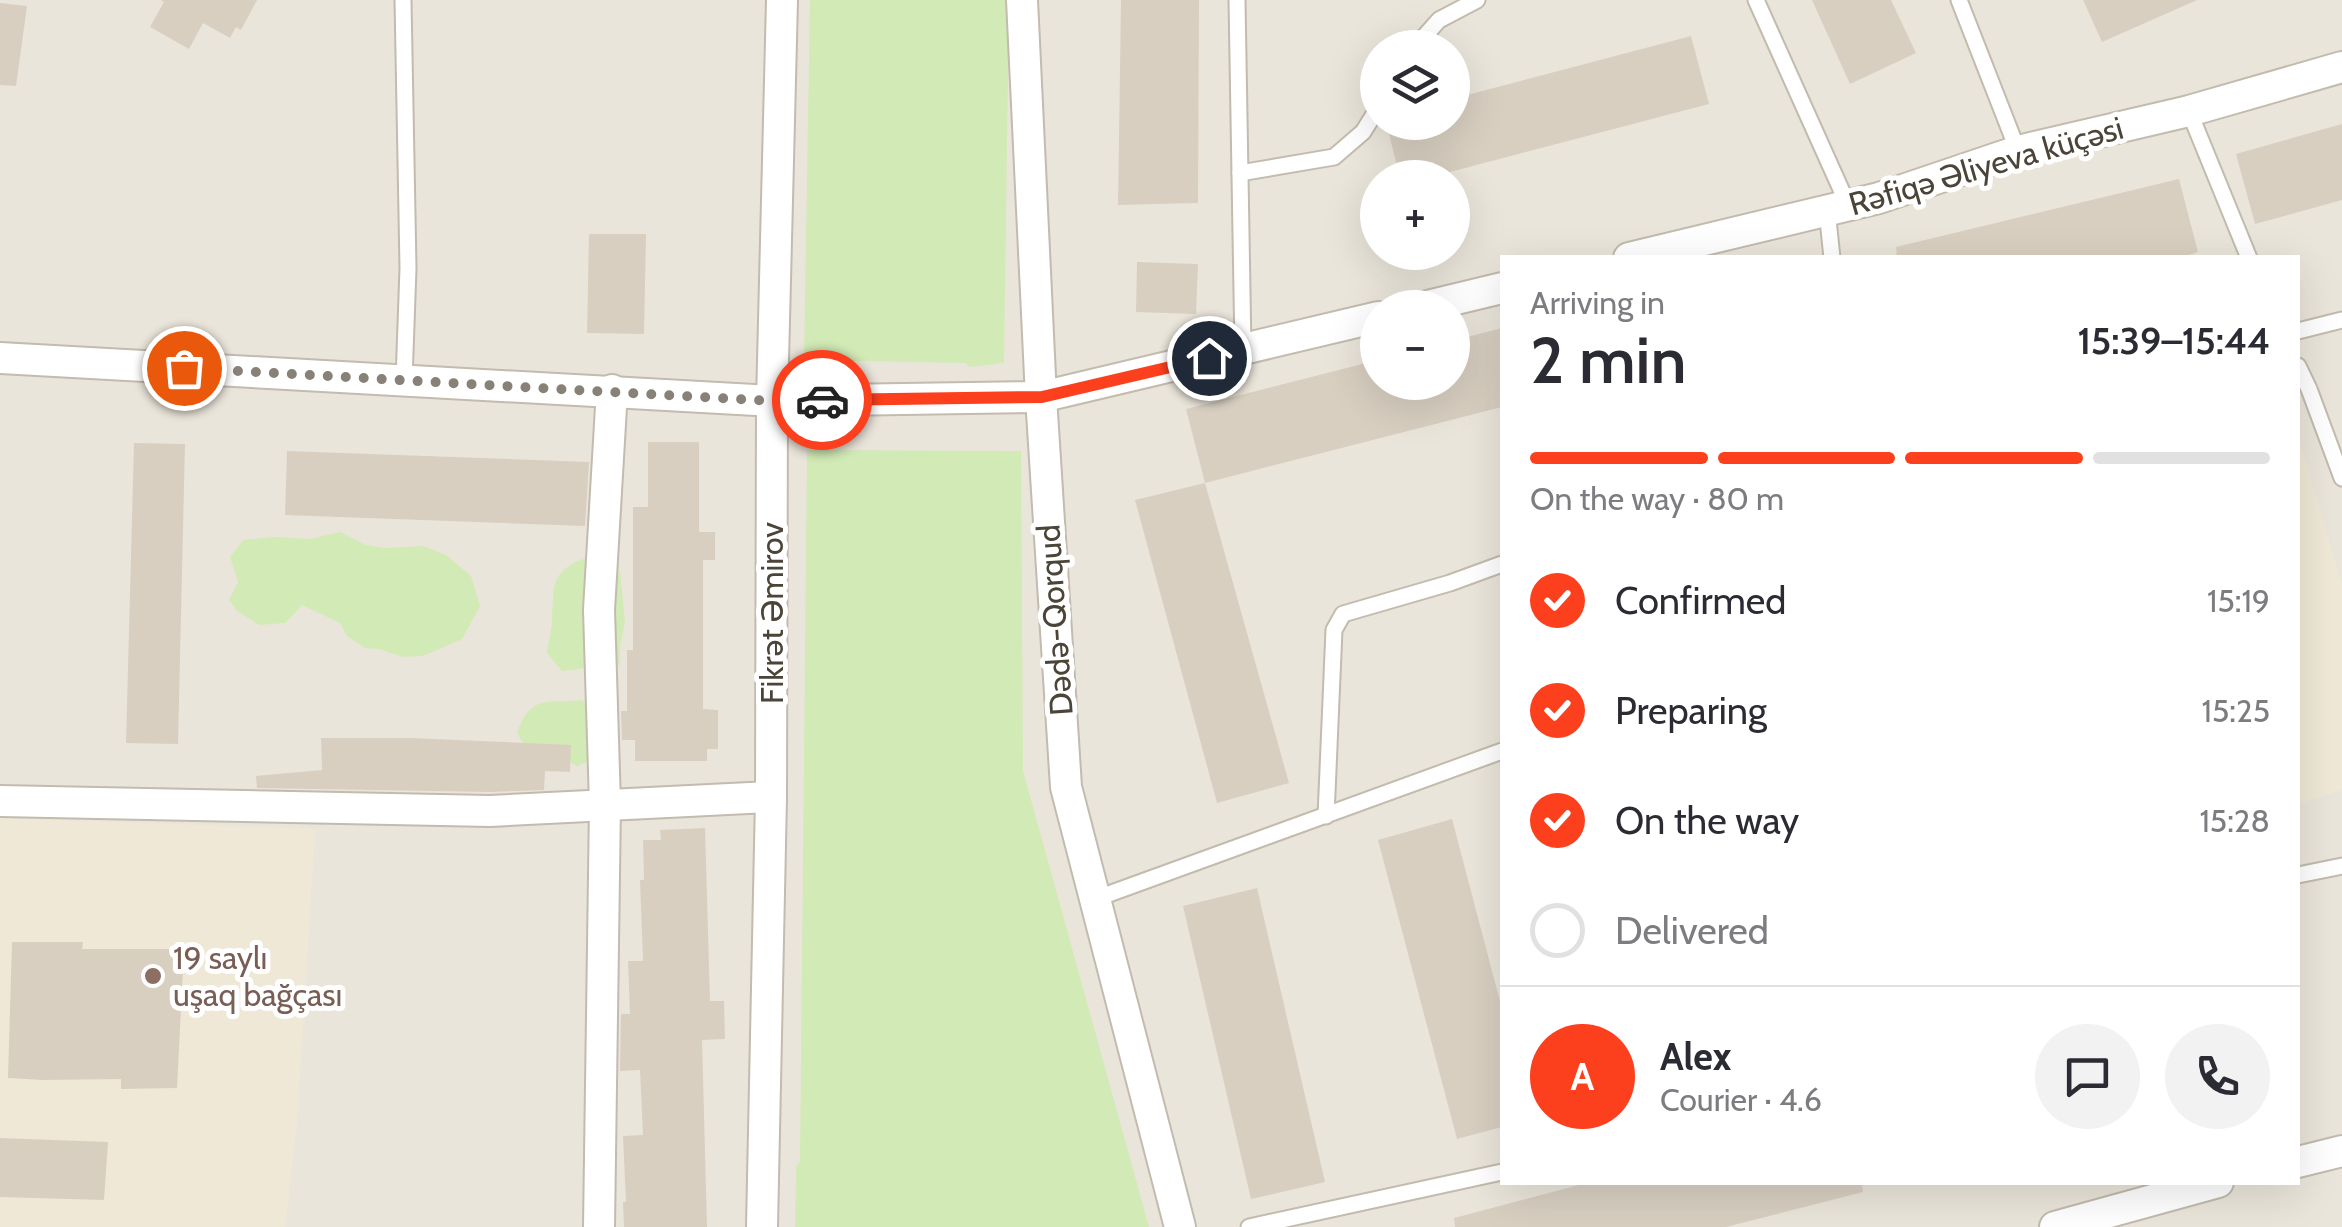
<!DOCTYPE html>
<html lang="en">
<head>
<meta charset="utf-8">
<style>
  body { margin:0; font-family:Cabin,sans-serif; background:#f2f2f3; color:#2b2b33; height:100vh; display:flex; flex-direction:column; font-size:38px; white-space:nowrap }
  * { box-sizing:border-box; margin:0 }
  p { font-size:32px; color:#7c7c81 }
  .icon { flex:none; width:55px; height:55px; fill:none; stroke:currentColor; stroke-width:2; stroke-linecap:round; stroke-linejoin:round }
  .map { position:relative; flex:1; overflow:hidden }
  .side { position:absolute; left:1500px; top:255px; width:800px; height:930px; display:flex; flex-direction:column; background:#fff; border-radius:0px; box-shadow:0 10px 40px #0002 }
  .side>* { flex:none }
  .tools { position:absolute; left:1360px; top:30px; display:grid; gap:20px }
  .tools a { display:grid; place-items:center; width:110px; height:110px; border-radius:50%; background:#fff; box-shadow:0 10px 40px #0002; font-size:50px }
  .pin { position:absolute; display:grid; place-items:center; width:85px; height:85px; color:#fff; margin:-42px; border:5px solid #fff; border-radius:50%; box-shadow:0 2px 10px #0007 }
  .courier { position:absolute; display:grid; place-items:center; width:100px; height:100px; margin:-50px; border:8px solid #fc3f1d; border-radius:50%; background:#fff; color:#222; box-shadow:0 2px 12px #0007 }
  .summary em { font-style:normal; font-weight:600 }
  .summary div { display:flex; flex-direction:column-reverse }
  .summary { display:flex; align-items:center; justify-content:space-between; height:170px; padding:0 30px }
  h1 { font-size:65px; font-weight:600; line-height:75px }
  .bar { display:grid; grid-template-columns:repeat(4,1fr); gap:15px 10px; align-content:center; height:120px; padding:0 30px }
  .bar i { height:12px; border-radius:8px; background:#e1e1e2 }
  .bar .current { background:#fc3f1d }
  .bar p { grid-column:span 4 }
  .line { display:flex; align-items:center; gap:25px; padding:0 30px; border-top:2px solid #e1e1e2 }
  .line div { flex:1 }
  .round { display:grid; place-items:center; flex:none; width:105px; height:105px; border-radius:52px; background:#f2f2f3 }
  ol { padding:0 30px; list-style:none }
  li { display:flex; align-items:center; gap:30px; height:110px }
  li p { margin-inline-start:auto }
  li .icon { padding:10px; border-radius:50%; background:#fc3f1d; color:#fff; stroke-width:4 }
  li:last-child { color:#7c7c81 }
  li i { width:55px; height:55px; border:5px solid #e1e1e2; border-radius:50% }
  .map>svg:first-child { display:block }
  .residential { fill:#eae5da; fill-rule:evenodd }
  .education { fill:#efe8d6 }
  .green { fill:#d2eab5 }
  .building { fill:#d8cfc1 }
  .lines { fill:none; stroke-linecap:round; stroke-linejoin:round }
  .lane-casing { stroke:#c2bbae; stroke-width:19 }
  .street-casing { stroke:#c2bbae; stroke-width:34 }
  .lane { stroke:#fff; stroke-width:15 }
  .street { stroke:#fff; stroke-width:30 }
  .done { stroke:#878178; stroke-width:10; stroke-dasharray:0 18 }
  .route { stroke:#fc3f1d; stroke-width:12 }
  .education-dot { fill:#8d6e63; stroke:#fff; stroke-width:4 }
  .labels { text-anchor:middle; stroke-width:10; stroke-linejoin:round; paint-order:stroke }
  .street-label { font-size:32px; fill:#4b4439; stroke:#fff }
  .education-label { font-size:32px; fill:#785e54; stroke:#fff; text-anchor:start }
</style>
</head>
<body>
<div class="map">
<svg width="2342" height="1227" viewBox="0 0 2342 1227">
  <rect width="100%" height="100%" fill="#f6f3ec"/>
  <path class="residential" d="M0,0h2342v1227h-2342zM1378,48h74v74h-74zM1378,178h74v74h-74zM1502,258h796v924h-796zM1378,308h74v74h-74z"/>
  <g class="education">
    <polygon points="2298,436 2342,584 2342,790 2298,804"/>
    <polygon points="0,818 315,829 297,1123 285,1227 0,1227"/>
  </g>
  <g class="green">
    <polygon points="810,0 1009,0 1004,363 969,367 966,363 804,360"/>
    <polygon points="807,450 1021,451 1023,771 1149,1227 795,1227 796,1167 800,1162"/>
    <polygon points="340,532 366,545 385,548 423,546 446,555 471,576 480,606 462,639 423,656 403,657 379,649 365,648 347,636 340,623 302,605 285,623 259,625 237,611 229,600 238,582 230,557 243,540 274,537 311,539"/>
    <path d="M583,559h21l16,13 5,49 -5,26v18l-25,-3 -15,7 -18,2 -15,-18c1,-11 5,-22 5,-33 2,-31 -3,-48 31,-61z"/>
    <path d="M582,700l6,6 8,52 -19,8 -15,-8 -35,-8 -10,-17c14,-39 29,-29 65,-33z"/>
  </g>
  <g class="building">
    <polygon points="161,0 257,0 241,30 236,27 230,38 203,23 189,49 150,27 164,2"/>
    <polygon points="1121,0 1199,0 1198,203 1118,205"/>
    <polygon points="1812,0 1891,0 1916,53 1850,84"/>
    <polygon points="2083,0 2197,0 2102,42"/>
    <polygon points="0,3 27,6 16,86 0,85"/>
    <polygon points="1691,36 1709,104 1427,178 1400,178 1386,122 1452,122 1452,99"/>
    <polygon points="2342,124 2342,200 2255,224 2236,154"/>
    <polygon points="2179,179 2198,252 2179,258 1897,258 1896,247"/>
    <polygon points="589,234 646,234 644,334 587,333"/>
    <polygon points="1137,262 1198,264 1196,314 1136,312"/>
    <polygon points="1502,328 1502,407 1205,483 1186,409 1378,360 1378,382 1452,382 1452,341"/>
    <polygon points="648,442 699,442 699,532 715,532 715,560 703,560 703,709 718,710 718,749 707,749 707,761 635,761 635,740 622,740 621,711 627,711 627,650 633,650 633,507 648,507"/>
    <polygon points="134,443 185,444 178,744 126,743"/>
    <polygon points="287,451 589,462 585,526 285,515"/>
    <polygon points="1205,483 1289,783 1217,803 1135,500"/>
    <polygon points="321,738 410,738 571,745 570,772 545,771 544,790 490,792 257,788 256,776 322,770"/>
    <polygon points="1452,819 1502,1009 1502,1127 1457,1139 1378,840"/>
    <polygon points="705,828 710,1001 724,1001 725,1039 702,1040 707,1227 624,1227 623,1202 626,1202 623,1136 643,1135 640,1070 620,1071 621,1014 630,1014 628,961 643,961 640,880 644,880 643,840 661,840 660,830"/>
    <polygon points="1257,888 1325,1182 1251,1199 1183,906"/>
    <polygon points="12,942 83,942 82,949 184,949 177,1088 121,1089 121,1079 43,1080 8,1078"/>
    <polygon points="0,1138 108,1142 104,1200 0,1197"/>
    <polygon points="1590,1182 1862,1182 1863,1192 1726,1227 1455,1227 1454,1218"/>
  </g>
  <g class="lines">
    <defs>
      <g id="lane">
        <polyline points="403,0 408,268 404,381"/>
        <polyline points="1237,0 1243,350"/>
        <polyline points="1756,0 1848,205"/>
        <polyline points="1959,0 2018,151"/>
        <polyline points="1414,48 1439,20 1477,0"/>
        <polyline points="2189,111 2249,258"/>
        <polyline points="1240,173 1334,157 1363,132 1378,108"/>
        <polyline points="1827,210 1832,258"/>
        <polyline points="2298,331 2342,320"/>
        <polyline points="2298,366 2309,389 2342,478"/>
        <polyline points="1326,816 1334,630 1343,614 1450,583 1502,564"/>
        <polyline points="2298,875 2342,866"/>
        <polyline points="1095,899 1502,751"/>
        <polyline points="1249,1227 1502,1172"/>
      </g>
      <g id="street">
        <polyline points="1022,0 1041,397 1066,787 1180,1227"/>
        <polyline points="1629,258 1879,198 2018,151 2189,111 2342,67"/>
        <polyline points="1419,308 1502,288"/>
        <polyline points="0,358 772,401 1041,397 1378,317"/>
        <polyline points="0,801 490,811 771,797"/>
        <polyline points="2298,1162 2342,1151"/>
        <polyline points="599,1227 605,804 599,610 612,390"/>
        <polyline points="762,1227 771,797 772,401 782,0"/>
        <polyline points="2055,1227 2218,1182"/>
      </g>
    </defs>
    <use href="#lane" class="lane-casing"/>
    <use href="#street" class="street-casing"/>
    <use href="#lane" class="lane"/>
    <use href="#street" class="street"/>
  </g>
  <g class="lines">
    <polyline class="done" points="184,368 772,401 822,400"/>
    <polyline class="route" points="822,400 1042,397 1209,358"/>
  </g>
  <circle class="education-dot" cx="153" cy="976" r="10"/>
  <g class="labels">
    <g class="street-label">
      <text transform="translate(1986 166) rotate(-16)" y="11">Rəfiqə Əliyeva küçəsi</text>
      <text transform="translate(772 613) rotate(-90)" y="11">Fikrət Əmirov</text>
      <text transform="translate(1055 620) rotate(-94)" y="11">Dədə-Qorqud</text>
    </g>
    <g class="education-label">
      <text x="173" y="969">19 saylı<tspan x="173" dy="37">uşaq bağçası</tspan></text>
    </g>
  </g>
</svg>
<div class="tools">
<a><svg class="icon" aria-label="layers" viewBox="0 0 24 24"><path d="M12 4l9 5-9 5-9-5zM3 14l9 5 9-5"/></svg></a>
<a>+</a>
<a>−</a>
</div>
<div class="pin" style="left:184px;top:368px;background:#ea580c"><svg class="icon" aria-label="bag" viewBox="0 0 24 24"><path d="M5 8h14l-1 12H6zM9 8a3 3 0 0 1 6 0"/></svg></div>
<div class="pin" style="left:1209px;top:358px;background:#1f2937"><svg class="icon" aria-label="home" viewBox="0 0 24 24"><path d="M3 11l9-7 9 7M6 9v11h12V9"/></svg></div>
<div class="courier" style="left:822px;top:400px"><svg class="icon" aria-label="car" viewBox="0 0 24 24"><path d="M5 17H2v-5l4-1 3-4h7l3 4 3 1v5h-3M9 17h6M6 11h13"/><circle cx="7" cy="17" r="2"/><circle cx="17" cy="17" r="2"/></svg></div>
<section class="side">
<div class="summary"><div><h1>2 min</h1><p>Arriving in</p></div><em>15:39–15:44</em></div>
<div class="bar"><i class="current"></i><i class="current"></i><i class="current"></i><i></i><p>On the way · 80 m</p></div>
<ol>
<li><svg class="icon" aria-label="check" viewBox="0 0 24 24"><path d="M5 12l5 5 9-10"/></svg>Confirmed<p>15:19</p></li>
<li><svg class="icon" aria-label="check" viewBox="0 0 24 24"><path d="M5 12l5 5 9-10"/></svg>Preparing<p>15:25</p></li>
<li><svg class="icon" aria-label="check" viewBox="0 0 24 24"><path d="M5 12l5 5 9-10"/></svg>On the way<p>15:28</p></li>
<li><i></i>Delivered</li>
</ol>
<div class="line" style="height:180px"><b class="round" style="background:#fc3f1d;color:#fff">A</b><div><b>Alex</b><p>Courier · 4.6</p></div><a class="round"><svg class="icon" aria-label="chat" viewBox="0 0 24 24"><path d="M4 5h16v11H9l-5 4z"/></svg></a><a class="round"><svg class="icon" aria-label="phone" viewBox="0 0 24 24"><path d="M5 4h4l2 5-3 2q2 4 5 5l2-3 5 2v4C11 20 4 13 5 4z"/></svg></a></div>
</section>
</div>
</body>
</html>
